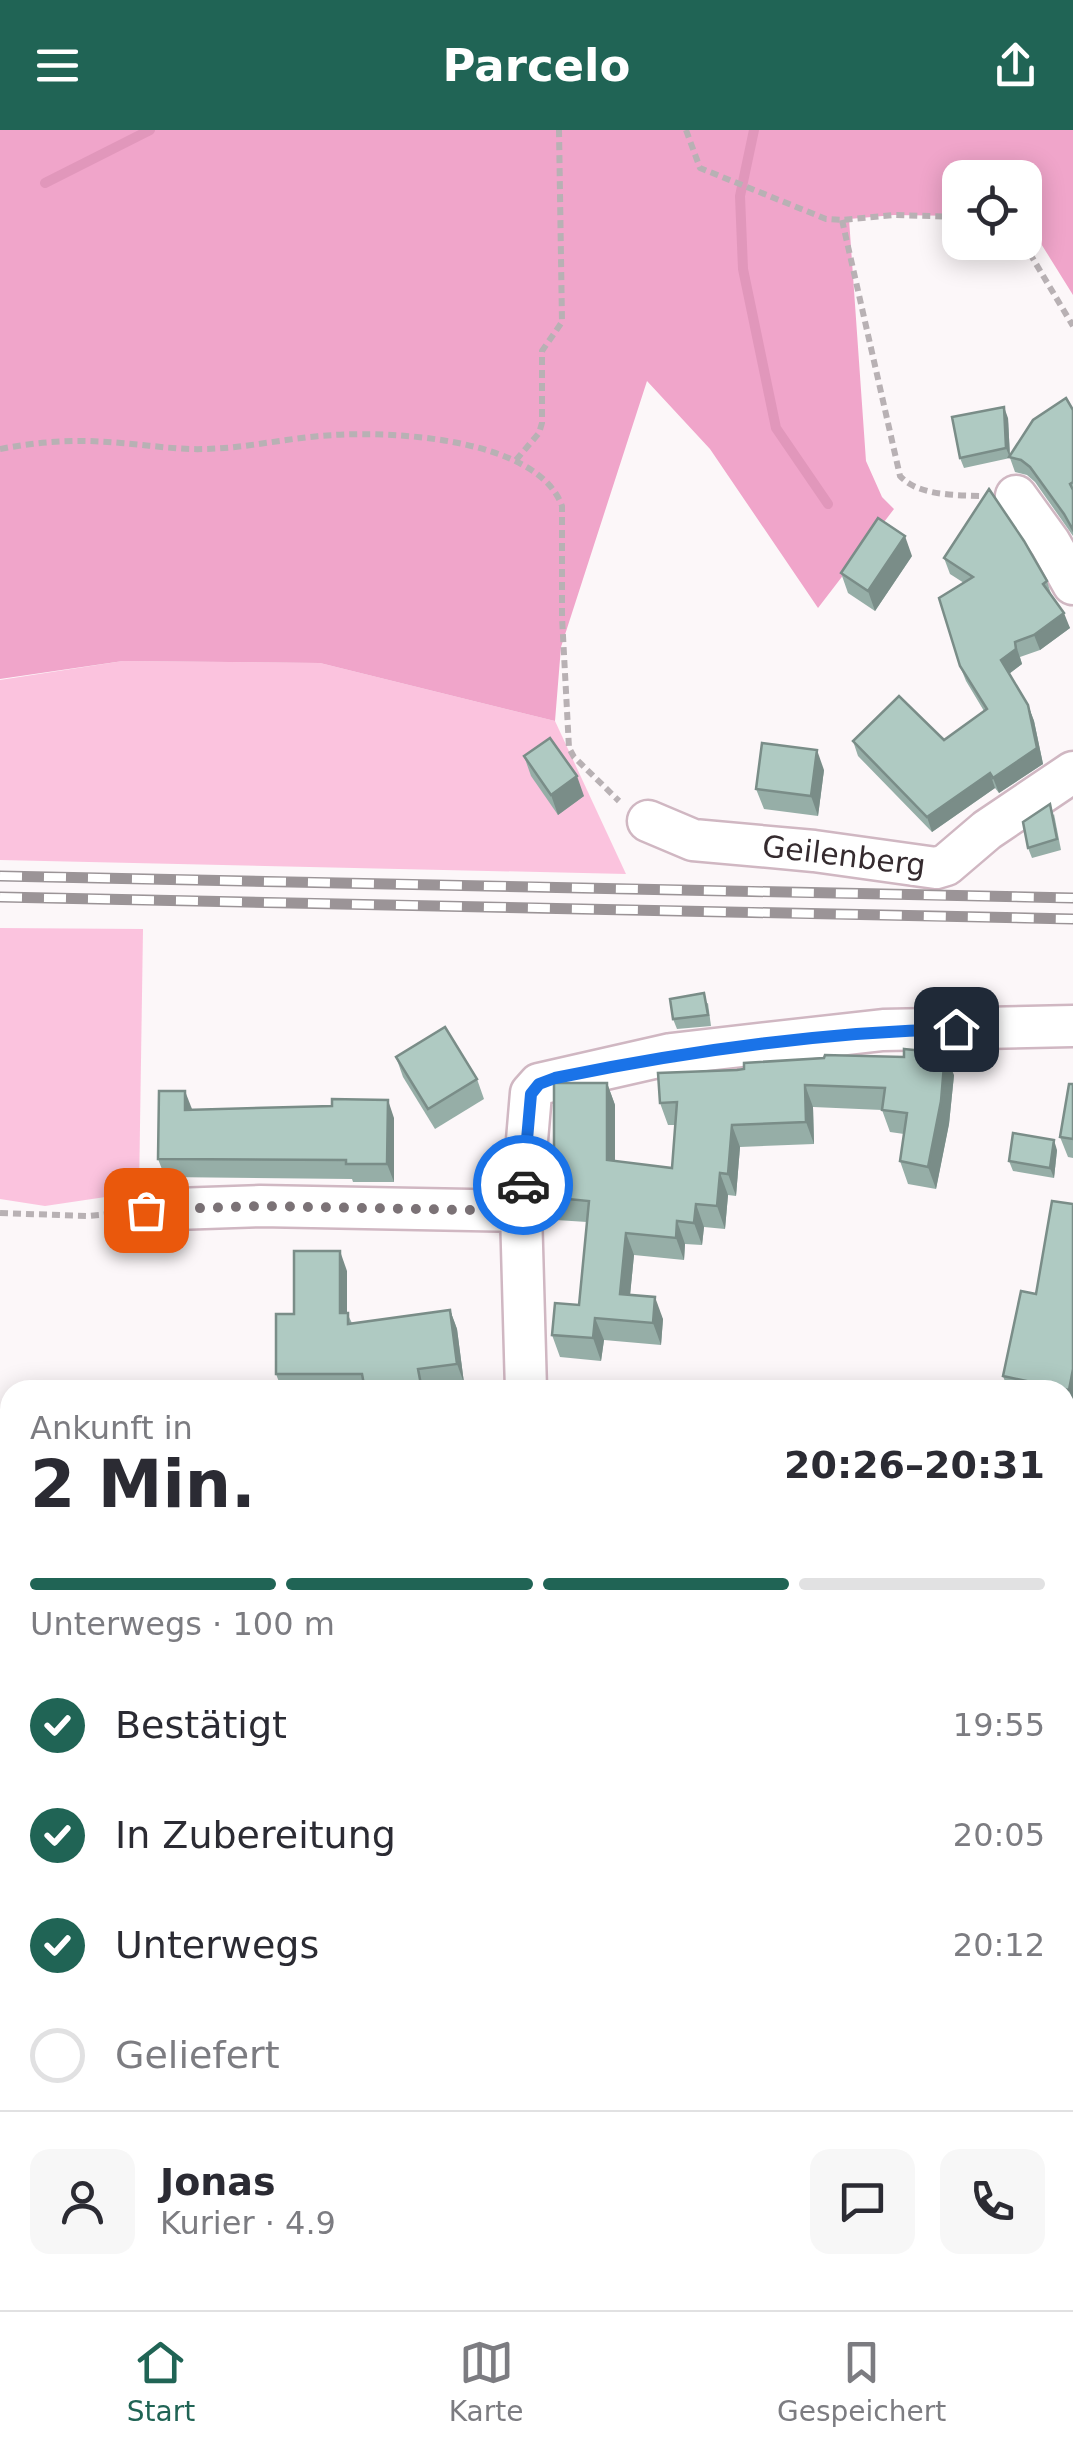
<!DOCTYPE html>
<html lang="de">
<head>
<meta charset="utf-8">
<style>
  body { margin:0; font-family:"DejaVu Sans",sans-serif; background:#f7f7f7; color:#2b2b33; height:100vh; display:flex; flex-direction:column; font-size:38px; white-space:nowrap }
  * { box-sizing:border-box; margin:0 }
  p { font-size:32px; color:#7c7c81 }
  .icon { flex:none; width:55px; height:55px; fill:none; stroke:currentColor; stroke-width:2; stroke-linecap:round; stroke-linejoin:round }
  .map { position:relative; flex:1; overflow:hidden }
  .details { position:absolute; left:0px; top:1250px; width:1075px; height:930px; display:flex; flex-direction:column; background:#fff; border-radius:30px 30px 0 0; box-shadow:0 5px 25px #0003 }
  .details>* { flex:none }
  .controls { position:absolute; left:942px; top:30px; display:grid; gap:20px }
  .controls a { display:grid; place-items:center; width:100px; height:100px; border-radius:20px; background:#fff; box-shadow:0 5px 25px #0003; font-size:50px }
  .pin { position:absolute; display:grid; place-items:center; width:85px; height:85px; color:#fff; margin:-42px; border-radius:20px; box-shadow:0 5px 15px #0006 }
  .courier { position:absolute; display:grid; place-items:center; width:100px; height:100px; margin:-50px; border:8px solid #1a73e8; border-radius:50%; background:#fff; color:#222; box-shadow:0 2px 12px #0007 }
  .summary em { font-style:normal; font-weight:700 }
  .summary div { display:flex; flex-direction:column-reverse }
  .summary { display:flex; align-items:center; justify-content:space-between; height:170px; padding:0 30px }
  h1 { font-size:65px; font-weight:700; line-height:75px }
  .bar { display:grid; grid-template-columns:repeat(4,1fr); gap:15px 10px; align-content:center; height:120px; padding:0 30px }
  .bar i { height:12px; border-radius:8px; background:#e1e1e2 }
  .bar .active { background:#206455 }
  .bar p { grid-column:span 4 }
  .line { display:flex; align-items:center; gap:25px; padding:0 30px; border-top:2px solid #e1e1e2 }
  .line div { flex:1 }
  .round { display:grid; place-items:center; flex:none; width:105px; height:105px; border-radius:20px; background:#f7f7f7 }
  ol { padding:0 30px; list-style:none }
  li { display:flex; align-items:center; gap:30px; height:110px }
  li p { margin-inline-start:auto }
  li .icon { padding:10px; border-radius:50%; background:#206455; color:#fff; stroke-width:4 }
  li:last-child { color:#7c7c81 }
  li i { width:55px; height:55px; border:5px solid #e1e1e2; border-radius:50% }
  header { display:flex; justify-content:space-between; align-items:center; height:130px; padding:0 30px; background:#206455; color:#fff; font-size:45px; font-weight:700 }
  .tab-bar { display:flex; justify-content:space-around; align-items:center; height:140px; border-top:2px solid #e1e1e2; background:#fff; font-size:28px; color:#7c7c81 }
  .tab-bar a { display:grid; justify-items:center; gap:5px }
  .tab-bar .active { color:#206455 }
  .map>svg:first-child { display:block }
  .built { fill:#feeaf3 }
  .green { fill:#fbc3de }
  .forest { fill:#f0a5ca }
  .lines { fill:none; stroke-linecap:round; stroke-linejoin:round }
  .stream { stroke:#e197bb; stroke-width:10 }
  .minor-casing { stroke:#d0b7c2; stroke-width:45 }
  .major-casing { stroke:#d7d5d5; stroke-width:55 }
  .path { stroke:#b8b1b4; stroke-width:6; stroke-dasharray:8 5; stroke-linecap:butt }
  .minor { stroke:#fff; stroke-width:40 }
  .major { stroke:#e9bed3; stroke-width:50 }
  .rail-casing { stroke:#9b9497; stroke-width:11 }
  .rail { stroke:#fff; stroke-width:8; stroke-dasharray:22; stroke-linecap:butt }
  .wall { fill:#96aea7 }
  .shaded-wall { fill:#7a8d88 }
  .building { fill:#afcac2; stroke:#7a8d88; stroke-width:2.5 }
  .done { stroke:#7b7276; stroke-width:10; stroke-dasharray:0 18 }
  .route { stroke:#1a73e8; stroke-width:12 }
  .labels { text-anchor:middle; stroke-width:8; stroke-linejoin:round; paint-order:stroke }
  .street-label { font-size:30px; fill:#352b2f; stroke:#fff }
</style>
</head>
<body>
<header><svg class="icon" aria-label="menu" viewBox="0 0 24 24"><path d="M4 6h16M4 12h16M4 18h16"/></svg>Parcelo<svg class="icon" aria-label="share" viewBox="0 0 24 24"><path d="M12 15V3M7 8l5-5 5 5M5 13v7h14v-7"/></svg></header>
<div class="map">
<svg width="1073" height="2180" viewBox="0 0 1073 2180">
  <rect width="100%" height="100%" fill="#fcf7f9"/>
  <polygon class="built" points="1073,1853 1073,2180 463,2180 461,2170 1065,2170 1065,1859"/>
  <g class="green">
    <polygon points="123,531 320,533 555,591 626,744 0,730 0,550"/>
    <polygon points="0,798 143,799 139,1062 45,1076 0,1069"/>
  </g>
  <polygon class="forest" points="0,0 1073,0 1073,165 1025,88 1025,48 960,48 960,86 894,85 849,89 866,331 882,367 894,379 818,478 710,319 647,251 561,517 555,591 320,533 123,531 0,549"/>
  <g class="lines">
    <g class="stream">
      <polyline points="754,0 740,66 743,139 776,298 828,374"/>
      <polyline points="45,53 150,0"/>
    </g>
    <defs>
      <g id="minor">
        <polyline points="1016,366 1050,413 1073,454"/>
        <polyline points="648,691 693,710 814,721 936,738 946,735 987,700 1073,642"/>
        <polyline points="146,1080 260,1076 521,1081"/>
        <polyline points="526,1260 521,1081 531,963 539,954 671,924 883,900 1073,896"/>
        <polyline points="1065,1701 1073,1654"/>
      </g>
      <g id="major">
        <polyline points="1065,1780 1073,1775"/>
        <polyline points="0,2159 10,2157"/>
      </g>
    </defs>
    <use href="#minor" class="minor-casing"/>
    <use href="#major" class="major-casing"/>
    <g class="path">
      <polyline points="686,0 700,38 826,89 842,90 894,85 960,87"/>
      <path d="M842,90l58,256c18,20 56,19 81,20"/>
      <polyline points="1023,112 1073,196"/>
      <path d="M0,319c41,-8 80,-10 121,-6 28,2 56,7 84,6 44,-1 86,-12 129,-14 62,-4 204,4 228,71v111l7,131 5,9 45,44"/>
      <polyline points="516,330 539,303 542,293 542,221 562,192 559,0"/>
      <polyline points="0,1083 88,1086 110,1084"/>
      <polyline points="1065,1834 1073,1829"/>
      <polyline points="66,2180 115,2170"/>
    </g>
    <use href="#minor" class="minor"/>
    <use href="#major" class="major"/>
    <defs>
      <g id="rail">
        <polyline points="0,746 1073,768"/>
        <polyline points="0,767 1073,789"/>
      </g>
    </defs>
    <use href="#rail" class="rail-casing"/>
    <use href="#rail" class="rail"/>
  </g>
  <g class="wall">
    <polygon points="1073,280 1073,406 1035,352 1027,345 1015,342 1010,328 964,338 960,328 1008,288 1010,326"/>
    <polygon points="912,426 875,481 848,463 841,443"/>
    <polygon points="944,428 1047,451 1052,467 1070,498 1040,520 1020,527 1022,534 1009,544 1028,575 1034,591 1043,634 999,663 995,658 932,702 858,626 853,611 944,610 984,581 966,551 960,536 964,453 950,444"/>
    <polygon points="524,626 584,666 558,685 531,646"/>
    <polygon points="824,640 818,686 764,679 756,659"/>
    <polygon points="1054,684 1061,720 1032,728 1028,718"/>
    <polygon points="708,873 711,896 677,899 673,889"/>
    <polygon points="396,927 477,949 484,969 435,999 403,947"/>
    <polygon points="658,943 954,945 949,994 936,1059 908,1054 900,1031 904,1004 890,1002 882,980 813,977 814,1014 740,1017 736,1066 728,1065 725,1099 704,1097 702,1115 685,1114 684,1130 634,1125 630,1165 663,1189 661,1215 604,1210 601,1231 560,1227 552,1205 579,1175 587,1092 556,1090 548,1067 554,1037 607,953 615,975 615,1031 672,1038 675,995 668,995 660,973"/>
    <polygon points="1073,954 1073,1028 1068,1027 1060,1007"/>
    <polygon points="192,980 394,988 394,1052 353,1052 352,1049 165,1047 158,1029"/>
    <polygon points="1057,1020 1054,1048 1013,1041 1009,1031"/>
    <polygon points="1073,1074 1073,1285 1065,1283 1065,1260 1008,1260 1003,1246"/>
    <polygon points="347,1141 347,1183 352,1193 450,1180 457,1199 464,1253 425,1258 425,1260 282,1260 276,1244 294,1184"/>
    <polygon points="1073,1987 1073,2061 1065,2046 1065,1992"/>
    <polygon points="10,2028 10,2095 0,2097 0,2030"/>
    <polygon points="437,2170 439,2180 143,2180"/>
  </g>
  <g class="shaded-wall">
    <polygon points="1004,277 1008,288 1010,328 1006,318"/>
    <polygon points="905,406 912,426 875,481 868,461"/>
    <polygon points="1064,483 1070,498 1040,520 1034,505"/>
    <polygon points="1015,512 1022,534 1006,546 1001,530"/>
    <polygon points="1028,575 1034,591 1043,634 999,663 993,648"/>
    <polygon points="817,620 824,640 818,686 811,666"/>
    <polygon points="990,643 995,658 932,702 927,687"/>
    <polygon points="577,646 584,666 558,685 551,665"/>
    <polygon points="945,923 954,945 949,994 936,1059 928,1037"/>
    <polygon points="607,953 615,975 615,1053 607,1030"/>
    <polygon points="805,955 813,977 814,1014 806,992"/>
    <polygon points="185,961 192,979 185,980"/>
    <polygon points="388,970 394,988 394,1052 387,1034"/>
    <polygon points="732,995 740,1017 736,1066 728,1044"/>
    <polygon points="1054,1010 1057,1020 1054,1048 1050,1038"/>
    <polygon points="720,1043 728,1065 725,1099 717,1076"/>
    <polygon points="696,1074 704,1097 702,1115 694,1093"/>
    <polygon points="677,1091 685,1114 684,1130 676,1108"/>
    <polygon points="626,1103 634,1125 628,1186 620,1164"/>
    <polygon points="340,1121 347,1141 347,1203 340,1183"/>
    <polygon points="655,1167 663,1189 661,1215 653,1193"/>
    <polygon points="450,1180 457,1199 464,1253 457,1234"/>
    <polygon points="595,1188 604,1210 601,1231 593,1208"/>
    <polygon points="1073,1239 1073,1272 1069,1260"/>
  </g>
  <g class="building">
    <polygon points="1066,268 1073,280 1073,352 1070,354 1073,360 1073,400 1064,384 1030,337 1021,330 1009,327 1033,290"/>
    <polygon points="1004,277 1006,318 960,328 952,287"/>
    <polygon points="989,359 1024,411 1047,451 1043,454 1064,483 1034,505 1015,512 1016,519 1001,530 1028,575 1037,618 993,648 990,643 927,687 853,611 899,566 944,610 987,579 960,536 939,468 973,447 944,428"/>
    <polygon points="878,388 905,406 868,461 841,443"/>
    <polygon points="550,608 577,646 551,665 524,626"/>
    <polygon points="762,613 817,620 811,666 756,659"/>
    <polygon points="1050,674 1057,709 1028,718 1023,692"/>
    <polygon points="704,863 708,885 673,889 670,869"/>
    <polygon points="445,897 477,949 428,979 396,927"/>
    <polygon points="904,919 945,923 941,971 928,1037 900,1031 907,983 882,980 885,958 805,955 806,992 732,995 728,1044 720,1043 717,1076 696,1074 694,1093 677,1091 676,1108 626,1103 620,1164 655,1167 653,1193 595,1188 593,1208 552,1205 555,1173 579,1175 589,1071 548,1067 550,1037 554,1037 554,953 607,953 607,1030 672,1038 677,972 660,973 658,943 737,940 744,939 744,933 824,928 825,925 904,927"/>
    <polygon points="1069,954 1073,954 1073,1009 1060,1007"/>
    <polygon points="159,961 185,961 185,980 332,976 332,969 388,970 387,1034 346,1034 346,1030 158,1029"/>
    <polygon points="1013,1003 1054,1010 1050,1038 1009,1031"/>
    <polygon points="1052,1071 1073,1074 1073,1239 1069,1260 1003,1246 1021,1161 1036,1164"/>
    <polygon points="294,1121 340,1121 340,1183 348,1183 348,1194 450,1180 457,1234 418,1239 422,1260 365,1260 362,1244 276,1244 276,1184 294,1184"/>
    <polygon points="1073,1987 1073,2050 1065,2035 1065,1993"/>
    <polygon points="10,2028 10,2074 0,2076 0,2030"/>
    <polygon points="141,2170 435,2170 436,2174 412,2180 143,2180"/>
    <polygon points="492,2170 791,2170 793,2180 495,2180"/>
    <polygon points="839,2170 907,2170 910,2180 801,2180"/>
  </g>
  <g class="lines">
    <polyline class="done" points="146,1080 260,1076 521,1081 523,1055"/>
    <path class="route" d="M523,1055l8,-91 8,-10 16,-6c132,-27 266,-46 401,-49"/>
  </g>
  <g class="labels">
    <g class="street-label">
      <text transform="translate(844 726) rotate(7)" y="10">Geilenberg</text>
    </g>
  </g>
</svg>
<div class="controls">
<a><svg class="icon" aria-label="locate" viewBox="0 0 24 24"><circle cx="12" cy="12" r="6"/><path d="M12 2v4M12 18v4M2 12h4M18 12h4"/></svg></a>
</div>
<div class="pin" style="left:146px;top:1080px;background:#ea580c"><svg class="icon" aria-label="bag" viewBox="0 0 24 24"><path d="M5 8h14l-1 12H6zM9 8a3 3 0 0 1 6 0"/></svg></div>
<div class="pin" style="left:956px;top:899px;background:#1f2937"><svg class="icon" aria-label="home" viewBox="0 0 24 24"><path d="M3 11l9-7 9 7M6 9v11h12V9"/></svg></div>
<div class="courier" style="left:523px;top:1055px"><svg class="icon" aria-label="car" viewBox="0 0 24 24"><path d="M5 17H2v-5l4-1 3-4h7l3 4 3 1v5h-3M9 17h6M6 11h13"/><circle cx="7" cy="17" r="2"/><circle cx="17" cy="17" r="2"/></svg></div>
<section class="details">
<div class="summary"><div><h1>2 Min.</h1><p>Ankunft in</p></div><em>20:26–20:31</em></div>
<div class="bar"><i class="active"></i><i class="active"></i><i class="active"></i><i></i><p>Unterwegs · 100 m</p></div>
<ol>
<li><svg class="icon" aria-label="check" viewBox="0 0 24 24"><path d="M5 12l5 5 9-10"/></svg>Bestätigt<p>19:55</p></li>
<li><svg class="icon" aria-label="check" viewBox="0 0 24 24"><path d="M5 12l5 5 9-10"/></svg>In Zubereitung<p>20:05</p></li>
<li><svg class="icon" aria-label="check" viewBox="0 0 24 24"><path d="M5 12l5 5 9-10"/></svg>Unterwegs<p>20:12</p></li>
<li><i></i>Geliefert</li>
</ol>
<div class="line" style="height:180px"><a class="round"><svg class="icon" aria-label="person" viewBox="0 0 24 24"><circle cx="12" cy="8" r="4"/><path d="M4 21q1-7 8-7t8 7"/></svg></a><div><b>Jonas</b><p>Kurier · 4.9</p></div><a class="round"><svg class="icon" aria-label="chat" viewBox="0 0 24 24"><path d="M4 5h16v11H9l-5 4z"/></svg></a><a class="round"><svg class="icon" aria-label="phone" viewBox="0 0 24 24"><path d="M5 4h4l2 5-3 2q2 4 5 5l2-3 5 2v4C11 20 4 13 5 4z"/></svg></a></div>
</section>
</div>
<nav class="tab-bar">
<a class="active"><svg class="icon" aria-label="home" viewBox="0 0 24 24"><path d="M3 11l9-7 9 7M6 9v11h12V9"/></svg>Start</a>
<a><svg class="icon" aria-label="map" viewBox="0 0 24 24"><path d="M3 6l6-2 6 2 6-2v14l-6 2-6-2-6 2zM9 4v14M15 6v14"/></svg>Karte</a>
<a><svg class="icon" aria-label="saved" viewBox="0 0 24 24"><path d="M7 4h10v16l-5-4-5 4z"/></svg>Gespeichert</a>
</nav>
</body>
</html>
